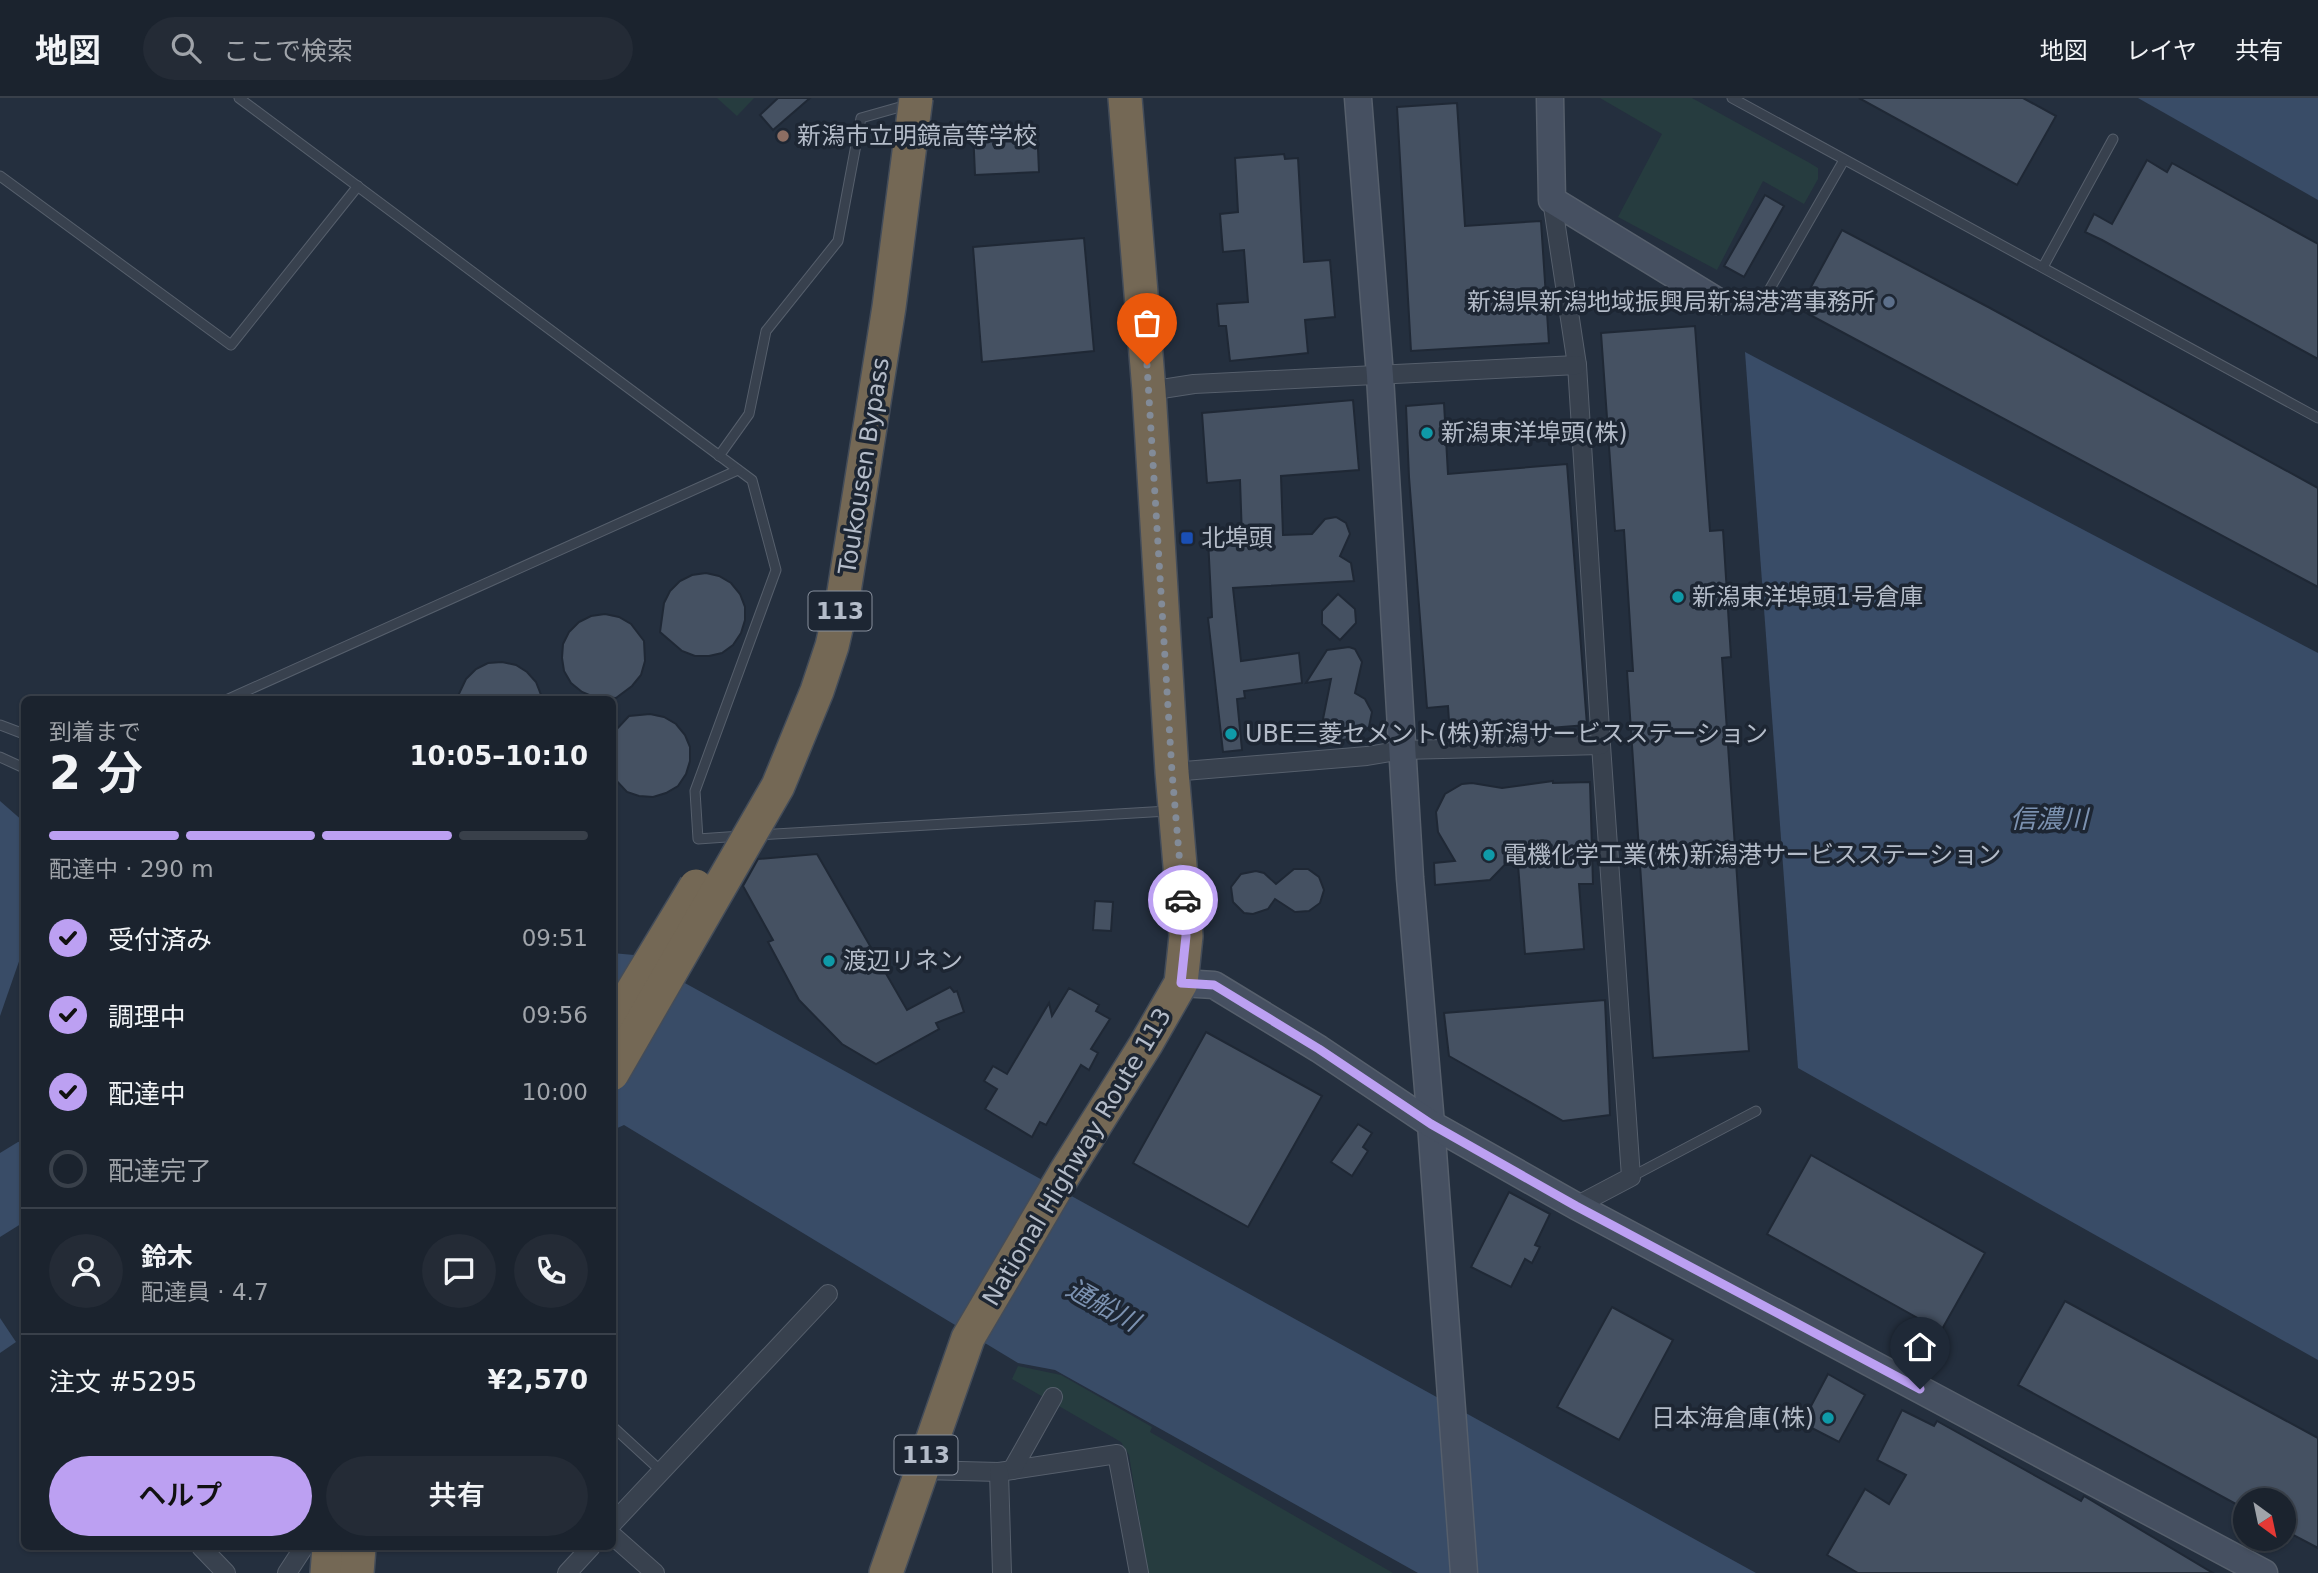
<!DOCTYPE html>
<html lang="ja">
<head>
<meta charset="utf-8">
<style>
  body { margin:0; font-family:"DejaVu Sans","Noto Sans JP",sans-serif; background:#242b36; color:#f1f3f6; height:100vh; display:flex; flex-direction:column; font-size:26px; white-space:nowrap }
  * { box-sizing:border-box; margin:0 }
  p { font-size:23px; color:#a0a4aa }
  .icon { flex:none; width:38px; height:38px; fill:none; stroke:currentColor; stroke-width:2; stroke-linecap:round; stroke-linejoin:round }
  .map { position:relative; flex:1; overflow:hidden }
  .drawer { position:absolute; left:21px; top:598px; width:595px; height:854px; display:flex; flex-direction:column; background:#1b232e; border-radius:10px; box-shadow:0 2px 5px #0004,0 0 0 2px #39404a }
  .drawer>* { flex:none }
  .needle { width:46px; rotate:147deg }
  .controls { position:absolute; left:2233px; top:1390px; display:grid; gap:14px }
  .controls a { display:grid; place-items:center; width:63px; height:63px; border-radius:50%; background:#1b232e; box-shadow:0 2px 5px #0004,0 0 0 2px #39404a; font-size:35px }
  .pin { position:absolute; display:grid; place-items:center; width:60px; height:60px; color:#fff; margin:-72px -30px; border-radius:50% 50% 50% 0; rotate:-45deg; box-shadow:0 0 7px #0007 }
  .pin .icon { rotate:45deg }
  .courier { position:absolute; display:grid; place-items:center; width:70px; height:70px; margin:-35px; border:5px solid #bca0f2; border-radius:50%; background:#fff; color:#222; box-shadow:0 2px 9px #0007 }
  .head em { font-style:normal; font-weight:600 }
  .head div { display:flex; flex-direction:column-reverse }
  .head { display:flex; align-items:center; justify-content:space-between; height:119px; padding:0 28px }
  h1 { font-size:46px; font-weight:600; line-height:52px }
  .bar { display:grid; grid-template-columns:repeat(4,1fr); gap:10px 7px; align-content:center; height:84px; padding:0 28px }
  .bar i { height:9px; border-radius:5px; background:#39404a }
  .bar .on { background:#bca0f2 }
  .bar p { grid-column:span 4 }
  .line { display:flex; align-items:center; gap:18px; padding:0 28px; border-top:2px solid #39404a }
  .line div { flex:1 }
  .round { display:grid; place-items:center; flex:none; width:74px; height:74px; border-radius:37px; background:#242b36 }
  ol { padding:0 28px; list-style:none }
  li { display:flex; align-items:center; gap:21px; height:77px }
  li p { margin-inline-start:auto }
  li .icon { padding:7px; border-radius:50%; background:#bca0f2; color:#111; stroke-width:4 }
  li:last-child { color:#a0a4aa }
  li i { width:38px; height:38px; border:4px solid #39404a; border-radius:50% }
  .cta { display:flex; gap:14px; margin-top:auto; padding:14px 28px }
  .cta a { flex:1; height:80px; border-radius:42px; background:#bca0f2; color:#111; font-size:28px; font-weight:600; line-height:80px; text-align:center }
  .cta a+a { background:#242b36; color:#f1f3f6 }
  header { display:flex; align-items:center; gap:42px; box-sizing:border-box; height:98px; padding:0 35px; background:#1b232e; border-bottom:2px solid #39404a }
  header strong { font-size:33px }
  nav { display:flex; gap:38px; margin-inline-start:auto; font-size:24px }
  .search { width:490px; height:63px; background:#242b36; display:flex; align-items:center; gap:18px; box-sizing:border-box; padding:0 24px; border-radius:38px; color:#a0a4aa; font-size:26px }
  .map>svg:first-child { display:block }
  .green { fill:#263c3f }
  .water { fill:#394c67 }
  .building { fill:#455162; stroke:#1f2835; stroke-width:2 }
  .lines { fill:none; stroke-linecap:round; stroke-linejoin:round }
  .lane-casing { stroke:#565f6c; stroke-width:11 }
  .street-casing { stroke:#565f6c; stroke-width:20 }
  .secondary-casing { stroke:#565f6c; stroke-width:29 }
  .highway-casing { stroke:#434c59; stroke-width:36 }
  .lane { stroke:#38414e; stroke-width:9 }
  .street { stroke:#38414e; stroke-width:18 }
  .secondary { stroke:#465061; stroke-width:26 }
  .highway { stroke:#746855; stroke-width:33 }
  .highway-bridge-casing { stroke:#434c59; stroke-width:36; stroke-linecap:butt }
  .highway-bridge { stroke:#746855; stroke-width:33 }
  .done { stroke:#828b98; stroke-width:7; stroke-dasharray:0 12.6 }
  .route { stroke:#bca0f2; stroke-width:9 }
  .education-dot { fill:#8d6e63; stroke:#1d2633; stroke-width:2.5 }
  .service-dot { fill:#5c6f8a; stroke:#1d2633; stroke-width:2.5 }
  .culture-dot { fill:#0f9aa8; stroke:#1d2633; stroke-width:2.5 }
  .transit-dot { fill:#1a4fb4; stroke:#1d2633; stroke-width:2.5 }
  .labels { text-anchor:middle; stroke-width:7; stroke-linejoin:round; paint-order:stroke }
  .shield { fill:#1d2633; stroke:#878f9c; stroke-width:2 }
  .shield-label { font-size:23px; font-weight:bold; fill:#b4bcc9 }
  .poi-label { font-size:24px; fill:#b4bcc9; stroke:#1d2633; text-anchor:start }
  .street-label { font-size:24px; fill:#b4bcc9; stroke:#1d2633 }
  .water-label { font-size:26px; font-style:italic; fill:#7c92b1; stroke:#1d2633 }
</style>
</head>
<body>
<header>
<strong>地図</strong>
<div class="search"><svg class="icon" aria-label="search" viewBox="0 0 24 24"><circle cx="10" cy="10" r="6"/><path d="M15 15l6 6"/></svg>ここで検索</div>
<nav><a>地図</a><a>レイヤ</a><a>共有</a></nav>
</header>
<div class="map">
<svg width="2318" height="1475" viewBox="0 0 2318 1475">
  <rect width="100%" height="100%" fill="#242f3e"/>
  <g class="green">
    <polygon points="717,0 754,0 737,18"/>
    <polygon points="1600,0 1692,0 1808,64 1818,70 1818,81 1804,106 1763,83 1717,172 1618,119 1662,36"/>
    <polygon points="1018,1268 1061,1277 1152,1329 1150,1334 1393,1475 1148,1475 1129,1357 1121,1344 1012,1281"/>
  </g>
  <g class="water">
    <polygon points="2138,0 2318,0 2318,102"/>
    <polygon points="1745,254 2318,555 2318,1262 1798,970"/>
    <polygon points="0,703 24,724 24,849 0,918"/>
    <polygon points="612,855 634,857 1756,1475 1418,1475 1055,1272 1018,1265 624,1027 613,1032"/>
    <polygon points="24,1043 24,1124 0,1139 0,1055 18,1044"/>
    <polygon points="0,1220 16,1244 0,1255"/>
  </g>
  <g class="building">
    <polygon points="778,0 810,0 773,32 760,17"/>
    <polygon points="1859,0 2023,0 2056,18 2017,87"/>
    <polygon points="1457,5 1465,128 1541,123 1549,245 1411,253 1397,9"/>
    <polygon points="1037,28 1039,74 975,77 973,31"/>
    <polygon points="1284,56 1285,61 1298,60 1304,164 1330,162 1335,219 1305,222 1308,255 1230,263 1226,228 1219,228 1217,206 1248,204 1244,152 1223,154 1220,116 1238,114 1235,60"/>
    <polygon points="2147,62 2167,74 2172,65 2318,146 2318,261 2102,142 2085,134 2094,116 2112,126"/>
    <polygon points="1765,97 1784,108 1744,179 1724,168"/>
    <polygon points="1842,132 1990,210 2318,390 2318,489 1799,211"/>
    <polygon points="1084,140 1094,253 982,264 973,149"/>
    <polygon points="1695,228 1710,433 1723,432 1731,559 1722,560 1749,953 1653,960 1627,573 1633,573 1624,432 1615,433 1601,235"/>
    <polygon points="1353,302 1359,372 1281,378 1283,437 1312,436 1325,421 1336,419 1346,425 1350,436 1340,458 1351,465 1354,483 1233,490 1241,563 1299,555 1302,585 1244,593 1245,600 1237,601 1242,652 1223,654 1208,520 1212,519 1208,441 1242,439 1240,382 1207,385 1202,315"/>
    <polygon points="1444,305 1448,376 1567,366 1587,627 1450,638 1448,608 1427,610 1409,379 1406,308"/>
    <polygon points="706,475 719,478 731,485 740,496 745,509 745,522 741,535 733,547 722,555 709,558 695,558 682,553 660,534 664,505 670,493 680,483 692,477"/>
    <polygon points="1338,496 1355,511 1356,525 1340,542 1322,526 1322,513"/>
    <polygon points="605,516 619,519 631,526 644,543 645,563 641,577 632,588 616,600 594,599 582,594 571,585 564,573 562,560 563,546 569,534 579,524 591,518"/>
    <polygon points="1349,549 1355,551 1362,564 1355,595 1365,601 1372,614 1369,629 1358,639 1343,642 1330,635 1323,621 1331,581 1306,585 1327,552"/>
    <polygon points="502,564 516,567 527,574 536,584 543,602 456,602 466,581 476,571 488,565"/>
    <polygon points="650,616 664,619 676,626 685,637 690,649 690,663 686,676 678,688 666,695 653,699 639,698 627,694 612,678 612,638 614,634 629,618"/>
    <polygon points="1553,683 1553,685 1590,684 1593,786 1579,786 1584,851 1525,856 1517,754 1490,782 1435,787 1434,765 1455,763 1438,734 1436,714 1445,696 1462,686 1472,685 1502,690"/>
    <polygon points="817,756 907,912 950,889 954,894 957,893 964,914 936,925 939,931 876,966 842,946 799,902 768,844 773,842 743,788 758,761"/>
    <polygon points="1294,771 1308,771 1319,779 1324,792 1320,805 1309,813 1295,814 1275,801 1268,811 1253,816 1244,815 1233,804 1231,789 1241,776 1256,773 1264,775 1276,786"/>
    <polygon points="1095,803 1113,804 1111,833 1093,832"/>
    <polygon points="1069,890 1099,907 1096,913 1110,921 1091,951 1098,955 1089,972 1081,967 1046,1027 1040,1024 1032,1039 985,1011 997,991 984,983 993,968 1007,976 1049,905 1052,918"/>
    <polygon points="1605,902 1610,1017 1563,1023 1449,958 1444,915"/>
    <polygon points="1206,934 1322,998 1248,1129 1133,1065"/>
    <polygon points="1358,1026 1372,1035 1363,1049 1368,1053 1352,1078 1331,1064"/>
    <polygon points="1811,1057 1985,1155 1941,1233 1767,1136"/>
    <polygon points="1509,1094 1550,1116 1535,1147 1540,1149 1532,1165 1525,1161 1511,1189 1471,1169"/>
    <polygon points="2065,1203 2318,1340 2318,1450 2284,1432 2284,1402 2245,1402 2245,1411 2018,1287"/>
    <polygon points="1612,1209 1673,1242 1619,1342 1557,1309"/>
    <polygon points="1828,1276 1865,1297 1839,1344 1802,1325"/>
    <polygon points="1902,1312 1934,1328 1937,1323 2081,1403 2084,1398 2213,1475 1858,1475 1827,1457 1865,1391 1889,1406 1906,1377 1877,1362"/>
  </g>
  <g class="lines">
    <defs>
      <g id="lane">
        <polyline points="239,0 752,382 776,472 695,693 698,741 741,738"/>
        <polyline points="1732,0 2318,320"/>
        <polyline points="0,78 231,247 358,88"/>
        <polyline points="2043,169 2113,41"/>
        <polyline points="1760,208 1844,62"/>
        <polyline points="719,358 749,316 766,233 838,143 861,20 907,7"/>
        <polyline points="226,602 738,372"/>
        <polyline points="0,627 24,636"/>
        <polyline points="0,659 24,670"/>
        <polyline points="759,737 1168,713"/>
        <polyline points="1631,1079 1756,1013"/>
        <polyline points="612,1328 661,1373"/>
      </g>
      <g id="street">
        <polyline points="1552,102 1577,267 1601,647 1631,1079 1576,1108"/>
        <polyline points="1149,293 1194,286 1577,267"/>
        <polyline points="1172,674 1367,658 1402,652 1601,647"/>
        <polyline points="922,1372 999,1374 1117,1356 1139,1475"/>
        <polyline points="1012,1372 1053,1299"/>
        <polyline points="999,1374 1002,1475"/>
        <polyline points="612,1426 828,1196"/>
        <polyline points="612,1437 655,1475"/>
        <polyline points="201,1449 226,1475"/>
        <polyline points="287,1475 304,1449"/>
        <polyline points="567,1475 591,1449"/>
      </g>
      <g id="secondary">
        <polyline points="1358,0 1380,278 1410,780 1431,1026 1464,1475"/>
        <polyline points="1550,0 1552,102 1717,203"/>
        <polyline points="1181,885 1214,887 1319,951 1431,1026 1576,1108 2264,1475"/>
      </g>
      <g id="highway">
        <polyline points="327,1475 329,1449"/>
        <polyline points="357,1475 359,1449"/>
        <polyline points="886,1475 968,1240 1065,1075 1146,946 1181,885 1186,838 1172,674 1149,293 1125,0"/>
      </g>
    </defs>
    <use href="#lane" class="lane-casing"/>
    <use href="#street" class="street-casing"/>
    <use href="#secondary" class="secondary-casing"/>
    <use href="#highway" class="highway-casing"/>
    <use href="#lane" class="lane"/>
    <use href="#street" class="street"/>
    <use href="#secondary" class="secondary"/>
    <use href="#highway" class="highway"/>
    <defs>
      <g id="highway-bridge">
        <polyline points="612,927 696,788"/>
        <polyline points="612,976 778,688 817,593 832,548 843,500 889,209 916,0"/>
      </g>
    </defs>
    <use href="#highway-bridge" class="highway-bridge-casing"/>
    <use href="#highway-bridge" class="highway-bridge"/>
  </g>
  <g class="lines">
    <polyline class="done" points="1147,267 1172,674 1183,802"/>
    <polyline class="route" points="1183,802 1186,838 1181,885 1214,887 1319,951 1431,1026 1576,1108 1920,1291"/>
  </g>
  <circle class="education-dot" cx="783" cy="38" r="7"/>
  <circle class="service-dot" cx="1889" cy="204" r="7"/>
  <g class="culture-dot">
    <circle cx="1427" cy="335" r="7"/>
    <circle cx="1678" cy="499" r="7"/>
    <circle cx="1231" cy="636" r="7"/>
    <circle cx="1489" cy="757" r="7"/>
    <circle cx="829" cy="863" r="7"/>
    <circle cx="1828" cy="1320" r="7"/>
  </g>
  <rect class="transit-dot" x="1180" y="433" width="14" height="14" rx="3.5"/>
  <g class="labels">
    <g class="shield">
      <rect x="808.5" y="493.5" width="63" height="39" rx="5"/>
      <rect x="894.5" y="1337.5" width="63" height="39" rx="5"/>
    </g>
    <g class="shield-label">
      <text x="840" y="521">113</text>
      <text x="926" y="1365">113</text>
    </g>
    <g class="poi-label">
      <text x="797" y="46">新潟市立明鏡高等学校</text>
      <text x="1875" y="212" text-anchor="end">新潟県新潟地域振興局新潟港湾事務所</text>
      <text x="1441" y="343">新潟東洋埠頭(株)</text>
      <text x="1201" y="448">北埠頭</text>
      <text x="1692" y="507">新潟東洋埠頭1号倉庫</text>
      <text x="1245" y="644">UBE三菱セメント(株)新潟サービスステーション</text>
      <text x="1503" y="765">電機化学工業(株)新潟港サービスステーション</text>
      <text x="843" y="871">渡辺リネン</text>
      <text x="1814" y="1328" text-anchor="end">日本海倉庫(株)</text>
    </g>
    <g class="street-label">
      <text transform="translate(864 368) rotate(-81)" y="8">Toukousen Bypass</text>
      <text transform="translate(1077 1059) rotate(-59)" y="8">National Highway Route 113</text>
    </g>
    <g class="water-label">
      <text x="2049" y="730">信濃川</text>
      <text transform="translate(1103 1207) rotate(29)" y="9">通船川</text>
    </g>
  </g>
</svg>
<div class="controls">
<a><svg class="needle" viewBox="-14 -14 28 28"><path d="M0-13l5 13h-10z" fill="#e53935"/><path d="M0 13l5-13h-10z" fill="#a0a4aa"/></svg></a>
</div>
<div class="pin" style="left:1147px;top:267px;background:#ea580c"><svg class="icon" aria-label="bag" viewBox="0 0 24 24"><path d="M5 8h14l-1 12H6zM9 8a3 3 0 0 1 6 0"/></svg></div>
<div class="pin" style="left:1920px;top:1291px;background:#1f2937"><svg class="icon" aria-label="home" viewBox="0 0 24 24"><path d="M3 11l9-7 9 7M6 9v11h12V9"/></svg></div>
<div class="courier" style="left:1183px;top:802px"><svg class="icon" aria-label="car" viewBox="0 0 24 24"><path d="M5 17H2v-5l4-1 3-4h7l3 4 3 1v5h-3M9 17h6M6 11h13"/><circle cx="7" cy="17" r="2"/><circle cx="17" cy="17" r="2"/></svg></div>
<section class="drawer">
<div class="head"><div><h1>2 分</h1><p>到着まで</p></div><em>10:05–10:10</em></div>
<div class="bar"><i class="on"></i><i class="on"></i><i class="on"></i><i></i><p>配達中 · 290 m</p></div>
<ol>
<li><svg class="icon" aria-label="check" viewBox="0 0 24 24"><path d="M5 12l5 5 9-10"/></svg>受付済み<p>09:51</p></li>
<li><svg class="icon" aria-label="check" viewBox="0 0 24 24"><path d="M5 12l5 5 9-10"/></svg>調理中<p>09:56</p></li>
<li><svg class="icon" aria-label="check" viewBox="0 0 24 24"><path d="M5 12l5 5 9-10"/></svg>配達中<p>10:00</p></li>
<li><i></i>配達完了</li>
</ol>
<div class="line" style="height:126px"><a class="round"><svg class="icon" aria-label="person" viewBox="0 0 24 24"><circle cx="12" cy="8" r="4"/><path d="M4 21q1-7 8-7t8 7"/></svg></a><div><b>鈴木</b><p>配達員 · 4.7</p></div><a class="round"><svg class="icon" aria-label="chat" viewBox="0 0 24 24"><path d="M4 5h16v11H9l-5 4z"/></svg></a><a class="round"><svg class="icon" aria-label="phone" viewBox="0 0 24 24"><path d="M5 4h4l2 5-3 2q2 4 5 5l2-3 5 2v4C11 20 4 13 5 4z"/></svg></a></div>
<div class="line" style="height:91px"><div>注文 #5295</div><b>¥2,570</b></div>
<div class="cta"><a>ヘルプ</a><a>共有</a></div>
</section>
</div>
</body>
</html>
